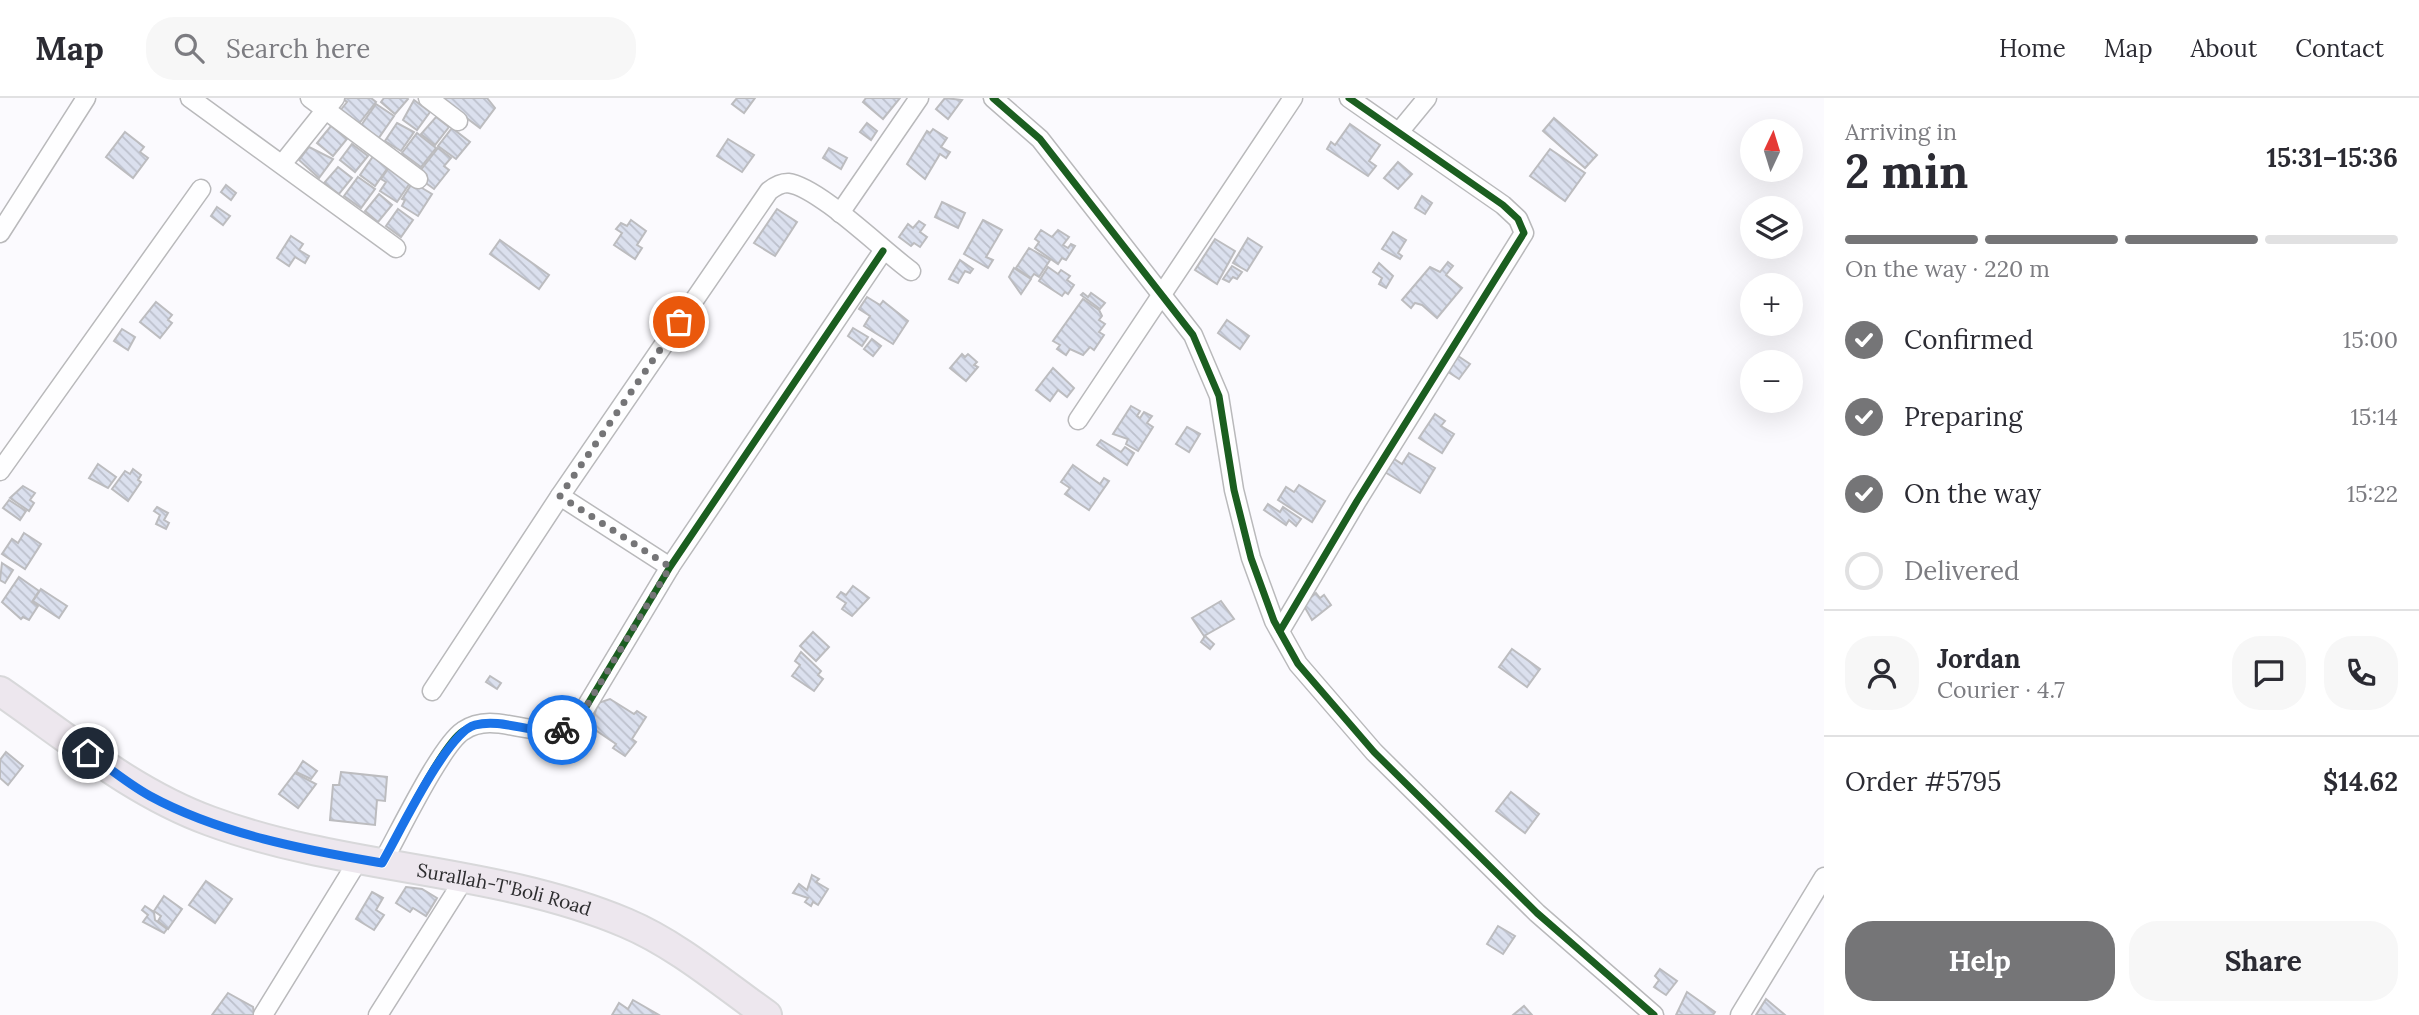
<!DOCTYPE html>
<html lang="en">
<head>
<meta charset="utf-8">
<style>
  body { margin:0; font-family:Lora,serif; background:#f7f7f7; color:#2b2b33; height:100vh; display:flex; flex-direction:column; font-size:26px; white-space:nowrap }
  * { box-sizing:border-box; margin:0 }
  p { font-size:23px; color:#7c7c81 }
  .icon { flex:none; width:38px; height:38px; fill:none; stroke:currentColor; stroke-width:2; stroke-linecap:round; stroke-linejoin:round }
  .map { position:relative; flex:1; overflow:hidden }
  .panel { display:flex; flex-direction:column; background:#fff; width:595px }
  .panel>* { flex:none }
  .needle { width:46px; rotate:4deg }
  .tools { position:absolute; left:1740px; top:21px; display:grid; gap:14px }
  .tools a { display:grid; place-items:center; width:63px; height:63px; border-radius:50%; background:#fff; box-shadow:0 7px 28px #0002; font-size:35px }
  .pin { position:absolute; display:grid; place-items:center; width:60px; height:60px; color:#fff; margin:-30px; border:4px solid #fff; border-radius:50%; box-shadow:0 2px 7px #0007 }
  .courier { position:absolute; display:grid; place-items:center; width:70px; height:70px; margin:-35px; border:5px solid #1a73e8; border-radius:50%; background:#fff; color:#222; box-shadow:0 2px 9px #0007 }
  .headline em { font-style:normal; font-weight:800 }
  .headline div { display:flex; flex-direction:column-reverse }
  .headline { display:flex; align-items:center; justify-content:space-between; height:119px; padding:0 21px }
  h1 { font-size:46px; font-weight:800; line-height:52px }
  .bar { display:grid; grid-template-columns:repeat(4,1fr); gap:10px 7px; align-content:center; height:84px; padding:0 21px }
  .bar i { height:9px; border-radius:5px; background:#e1e1e2 }
  .bar .current { background:#757577 }
  .bar p { grid-column:span 4 }
  .line { display:flex; align-items:center; gap:18px; padding:0 21px; border-top:2px solid #e1e1e2 }
  .line div { flex:1 }
  .round { display:grid; place-items:center; flex:none; width:74px; height:74px; border-radius:28px; background:#f7f7f7 }
  ol { padding:0 21px; list-style:none }
  li { display:flex; align-items:center; gap:21px; height:77px }
  li p { margin-inline-start:auto }
  li .icon { padding:7px; border-radius:50%; background:#757577; color:#fff; stroke-width:4 }
  li:last-child { color:#7c7c81 }
  li i { width:38px; height:38px; border:4px solid #e1e1e2; border-radius:50% }
  .button { display:flex; gap:14px; margin-top:auto; padding:14px 21px }
  .button a { flex:1; height:80px; border-radius:28px; background:#757577; color:#fff; font-size:28px; font-weight:800; line-height:80px; text-align:center }
  .button a+a { background:#f7f7f7; color:#2b2b33 }
  header { display:flex; align-items:center; gap:42px; box-sizing:border-box; height:98px; padding:0 35px; background:#fff; border-bottom:2px solid #e1e1e2 }
  header strong { font-size:33px }
  nav { display:flex; gap:38px; margin-inline-start:auto; font-size:24px }
  .search { width:490px; height:63px; background:#f7f7f7; display:flex; align-items:center; gap:18px; box-sizing:border-box; padding:0 24px; border-radius:28px; color:#7c7c81; font-size:26px }
  main { display:flex; flex:1; min-height:0 }
  .map>svg:first-child { display:block }
  .building { fill:url(#building-back-hatch); stroke:#bcbcbf; stroke-width:2 }
  .lines { fill:none; stroke-linecap:round; stroke-linejoin:round }
  .street-casing { stroke:#b9b9bb; stroke-width:21 }
  .primary-casing { stroke:#d8d8da; stroke-width:32 }
  .street { stroke:#fefeff; stroke-width:18 }
  .primary { stroke:#ede7ee; stroke-width:28 }
  .cycleway-casing { stroke:#fff; stroke-width:11 }
  .cycleway { stroke:#1b5e20; stroke-width:7 }
  .done { stroke:#757577; stroke-width:7; stroke-dasharray:0 12.6 }
  .route { stroke:#1a73e8; stroke-width:9 }
  .labels { text-anchor:middle; stroke-width:5; stroke-linejoin:round; paint-order:stroke }
  .street-label { font-size:19px; fill:#2d2d2f; stroke:#fff }
</style>
</head>
<body>
<header>
<strong>Map</strong>
<div class="search"><svg class="icon" aria-label="search" viewBox="0 0 24 24"><circle cx="10" cy="10" r="6"/><path d="M15 15l6 6"/></svg>Search here</div>
<nav><a>Home</a><a>Map</a><a>About</a><a>Contact</a></nav>
</header>
<main>
<div class="map">
<svg width="1824" height="917" viewBox="0 0 1824 917">
  <defs>
    <pattern id="building-back-hatch" width="6" height="6" patternUnits="userSpaceOnUse" patternTransform="scale(1.75)"><rect width="6" height="6" fill="#dbe0ee"/><path d="M-1 5l2 2M0 0l6 6M5-1l2 2" fill="none" stroke="#bcc0cc"/></pattern>
  </defs>
  <rect width="100%" height="100%" fill="#fbfafe"/>
  <g class="building">
    <polygon points="342,0 371,0 376,4 357,28 339,14 347,4"/>
    <polygon points="384,0 407,0 408,1 395,16 381,4"/>
    <polygon points="440,0 487,0 495,10 480,30"/>
    <polygon points="737,0 755,0 744,15 732,6"/>
    <polygon points="866,0 900,0 883,21 863,4"/>
    <polygon points="945,0 962,2 948,21 936,11"/>
    <polygon points="414,2 430,14 417,32 403,22"/>
    <polygon points="376,6 394,18 378,41 360,29"/>
    <polygon points="436,19 449,29 435,47 421,36"/>
    <polygon points="1554,20 1597,57 1585,70 1543,33"/>
    <polygon points="397,25 414,34 401,53 385,43"/>
    <polygon points="867,25 877,33 871,42 860,34"/>
    <polygon points="1350,26 1380,47 1369,63 1376,68 1368,78 1327,51 1331,44 1335,47"/>
    <polygon points="331,28 347,41 333,58 317,45"/>
    <polygon points="452,30 470,44 456,61 438,48"/>
    <polygon points="933,31 947,40 941,49 950,54 946,60 940,56 925,81 907,66 927,33 930,35"/>
    <polygon points="125,34 144,49 140,54 148,60 133,80 106,59"/>
    <polygon points="417,35 436,50 421,69 402,55"/>
    <polygon points="728,41 754,57 742,74 717,58"/>
    <polygon points="352,46 368,58 355,74 340,62"/>
    <polygon points="309,49 333,61 319,80 299,62"/>
    <polygon points="438,50 451,60 444,68 449,72 434,91 423,83 426,78 420,73"/>
    <polygon points="829,50 847,60 841,71 823,60"/>
    <polygon points="1550,51 1585,75 1565,103 1530,78"/>
    <polygon points="374,57 389,68 375,88 360,77"/>
    <polygon points="1398,64 1412,76 1398,91 1384,80"/>
    <polygon points="390,68 412,82 397,104 380,93 386,84 381,81"/>
    <polygon points="338,69 352,80 339,96 324,85"/>
    <polygon points="358,79 375,91 361,110 344,98"/>
    <polygon points="226,87 236,95 231,102 221,94"/>
    <polygon points="411,87 415,90 417,87 432,96 418,118 402,108 405,102 402,101"/>
    <polygon points="379,96 392,107 378,124 365,113"/>
    <polygon points="1422,98 1432,105 1425,116 1415,110"/>
    <polygon points="942,104 965,115 958,130 935,119"/>
    <polygon points="217,109 230,118 223,127 211,118"/>
    <polygon points="398,111 413,122 401,139 386,128"/>
    <polygon points="777,111 797,124 775,158 754,145"/>
    <polygon points="631,122 646,133 637,147 642,150 635,161 614,147 622,135 616,131 621,125 627,128"/>
    <polygon points="983,122 1002,132 986,159 993,162 988,170 964,156"/>
    <polygon points="919,123 925,127 920,134 927,139 920,149 914,145 911,148 899,139 908,126 913,130"/>
    <polygon points="1041,132 1052,139 1058,132 1069,139 1063,147 1068,150 1071,146 1075,148 1066,162 1062,160 1058,166 1035,150 1039,144 1035,141"/>
    <polygon points="1393,134 1406,142 1398,155 1402,158 1400,161 1382,151"/>
    <polygon points="291,138 303,146 299,152 309,158 305,165 295,159 289,168 277,160"/>
    <polygon points="1248,140 1262,149 1247,173 1233,165"/>
    <polygon points="1215,141 1235,153 1217,186 1195,172"/>
    <polygon points="500,142 549,177 539,191 490,156"/>
    <polygon points="1029,150 1050,162 1039,179 1034,176 1031,180 1016,170"/>
    <polygon points="960,162 973,171 970,175 965,173 958,185 949,181"/>
    <polygon points="1448,164 1453,168 1446,177 1462,190 1437,220 1422,207 1415,205 1411,210 1402,202 1430,169 1440,174"/>
    <polygon points="1379,165 1393,178 1386,190 1379,186 1382,180 1373,174"/>
    <polygon points="1232,168 1242,174 1237,181 1233,179 1229,184 1223,181"/>
    <polygon points="1048,169 1058,176 1061,172 1070,178 1067,182 1074,187 1068,196 1065,194 1062,198 1039,183"/>
    <polygon points="1014,170 1031,181 1021,196 1009,179"/>
    <polygon points="1083,195 1088,199 1091,195 1105,205 1100,211 1081,197"/>
    <polygon points="867,199 880,207 883,203 908,223 893,246 864,228 870,218 859,211"/>
    <polygon points="1083,201 1099,212 1102,218 1099,222 1105,226 1099,234 1104,237 1094,252 1090,249 1083,257 1070,251 1066,257 1057,251 1060,247 1053,243"/>
    <polygon points="156,204 172,217 168,222 172,225 160,240 140,224"/>
    <polygon points="1227,222 1249,238 1240,251 1218,235"/>
    <polygon points="853,230 868,239 862,248 848,238"/>
    <polygon points="122,231 135,239 128,252 114,243"/>
    <polygon points="872,241 881,248 873,258 864,251"/>
    <polygon points="1452,254 1470,266 1459,281 1442,270"/>
    <polygon points="962,256 965,259 968,256 977,264 974,267 978,269 966,283 950,270"/>
    <polygon points="1053,270 1074,290 1067,299 1058,292 1050,303 1036,292"/>
    <polygon points="1131,308 1140,313 1137,318 1140,320 1144,314 1152,318 1147,325 1153,329 1138,353 1126,346 1128,341 1113,336"/>
    <polygon points="1435,316 1445,323 1441,328 1454,336 1442,355 1419,340"/>
    <polygon points="1187,329 1200,336 1189,354 1176,346"/>
    <polygon points="1101,342 1121,354 1125,349 1134,355 1127,367 1097,347"/>
    <polygon points="1409,355 1435,370 1420,395 1383,373 1391,359 1402,366"/>
    <polygon points="98,366 116,379 108,390 89,380"/>
    <polygon points="1073,367 1100,386 1104,380 1109,383 1089,412 1065,396 1070,390 1061,384"/>
    <polygon points="133,371 141,377 138,382 141,384 128,403 112,391 125,373 130,376"/>
    <polygon points="1299,387 1325,403 1312,424 1278,402 1286,389 1294,394"/>
    <polygon points="23,388 35,395 30,402 34,405 29,413 10,400"/>
    <polygon points="9,402 26,413 20,422 3,410"/>
    <polygon points="1268,406 1280,414 1283,409 1301,421 1296,428 1289,422 1286,427 1264,412"/>
    <polygon points="157,409 168,415 164,422 169,425 166,431 156,426 160,417 154,413"/>
    <polygon points="24,435 41,446 25,471 2,456 12,441 18,445"/>
    <polygon points="2,465 13,472 5,485 0,482"/>
    <polygon points="19,479 39,493 32,504 38,508 29,522 23,519 21,521 2,504"/>
    <polygon points="853,488 869,500 852,518 842,511 846,505 837,499 841,494 846,497"/>
    <polygon points="41,491 67,508 59,520 33,503"/>
    <polygon points="1316,495 1320,500 1324,497 1331,507 1312,522 1303,506"/>
    <polygon points="1221,503 1234,521 1204,538 1192,520"/>
    <polygon points="813,534 829,549 816,563 800,548"/>
    <polygon points="1205,538 1214,546 1210,551 1201,544"/>
    <polygon points="1512,551 1540,571 1527,589 1499,569"/>
    <polygon points="801,554 821,573 818,577 823,581 814,593 792,578 800,567 795,563"/>
    <polygon points="490,578 501,585 497,591 486,584"/>
    <polygon points="610,601 634,616 637,613 646,619 632,641 636,644 625,658 613,650 616,646 591,629 598,605"/>
    <polygon points="6,654 23,668 8,687 0,680 0,662"/>
    <polygon points="303,663 317,673 311,681 296,674"/>
    <polygon points="341,674 387,679 385,703 377,702 375,727 330,722 333,687 339,687"/>
    <polygon points="295,675 316,686 298,710 279,696"/>
    <polygon points="1511,694 1539,716 1525,735 1496,713"/>
    <polygon points="812,777 819,781 816,784 828,791 818,807 813,804 811,808 805,804 808,800 793,795 799,786 807,792"/>
    <polygon points="206,783 232,801 215,825 189,807"/>
    <polygon points="406,789 422,791 437,800 426,818 413,810 410,814 396,805"/>
    <polygon points="372,794 383,800 376,812 384,817 374,832 356,821"/>
    <polygon points="164,798 182,811 168,831 158,823 161,818 154,813"/>
    <polygon points="145,808 154,814 155,822 167,831 164,835 143,824 148,817 142,812"/>
    <polygon points="1498,828 1515,838 1503,856 1487,846"/>
    <polygon points="1660,871 1677,883 1666,897 1654,889 1659,882 1655,878"/>
    <polygon points="1687,894 1715,914 1713,917 1676,917"/>
    <polygon points="228,895 253,909 254,917 212,917"/>
    <polygon points="1766,901 1785,917 1756,917"/>
    <polygon points="633,902 659,917 612,917 619,905 628,911"/>
    <polygon points="1524,908 1532,917 1513,917"/>
  </g>
  <g class="lines">
    <defs>
      <g id="street">
        <polyline points="190,0 396,150"/>
        <polyline points="310,0 418,81"/>
        <polyline points="428,0 458,23"/>
        <polyline points="993,0 1040,41 1193,237 1219,298 1234,392 1251,460 1274,523 1298,566 1374,654 1537,815 1654,917"/>
        <polyline points="1399,34 1427,0"/>
        <polyline points="283,65 335,0"/>
        <polyline points="840,115 919,0"/>
        <polyline points="0,135 86,0"/>
        <polyline points="1078,322 1293,0"/>
        <polyline points="0,373 201,91"/>
        <polyline points="560,398 670,469"/>
        <polyline points="1280,533 1357,403 1524,135 1518,121 1503,107 1349,0"/>
        <path d="M432,593l128,-195 209,-305c5,-4 11,-8 19,-8 31,4 95,68 123,88"/>
        <path d="M382,765c16,-28 59,-118 81,-132 38,-26 84,24 120,-19l87,-145 213,-316"/>
        <polyline points="263,917 359,761"/>
        <polyline points="378,917 466,778"/>
        <polyline points="1740,917 1824,779"/>
      </g>
      <g id="primary">
        <path id="s1" d="M0,593c68,47 133,102 210,130 135,50 283,46 416,102 50,21 96,60 141,92"/>
      </g>
    </defs>
    <use href="#street" class="street-casing"/>
    <use href="#primary" class="primary-casing"/>
    <use href="#street" class="street"/>
    <use href="#primary" class="primary"/>
    <defs>
      <g id="cycleway">
        <polyline points="993,0 1040,41 1193,237 1219,298 1234,392 1251,460 1274,523 1298,566 1374,654 1537,815 1654,917"/>
        <polyline points="1280,533 1357,403 1524,135 1518,121 1503,107 1349,0"/>
        <path d="M382,765c16,-28 59,-118 81,-132 38,-26 84,24 120,-19l87,-145 213,-316"/>
      </g>
    </defs>
    <use href="#cycleway" class="cycleway-casing"/>
    <use href="#cycleway" class="cycleway"/>
  </g>
  <g class="lines">
    <polyline class="done" points="562,632 583,614 670,469 560,398 679,224"/>
    <path class="route" d="M88,655c20,14 40,31 62,43 70,38 155,54 232,67 17,-29 65,-131 93,-138 28,-7 59,10 87,5"/>
  </g>
  <g class="labels">
    <g class="street-label">
      <text dy="7" stroke="none"><textPath href="#s1" startOffset="550">Surallah-T'Boli Road</textPath></text>
    </g>
  </g>
</svg>
<div class="tools">
<a><svg class="needle" viewBox="-14 -14 28 28"><path d="M0-13l5 13h-10z" fill="#e53935"/><path d="M0 13l5-13h-10z" fill="#7c7c81"/></svg></a>
<a><svg class="icon" aria-label="layers" viewBox="0 0 24 24"><path d="M12 4l9 5-9 5-9-5zM3 14l9 5 9-5"/></svg></a>
<a>+</a>
<a>−</a>
</div>
<div class="pin" style="left:679px;top:224px;background:#ea580c"><svg class="icon" aria-label="bag" viewBox="0 0 24 24"><path d="M5 8h14l-1 12H6zM9 8a3 3 0 0 1 6 0"/></svg></div>
<div class="pin" style="left:88px;top:655px;background:#1f2937"><svg class="icon" aria-label="home" viewBox="0 0 24 24"><path d="M3 11l9-7 9 7M6 9v11h12V9"/></svg></div>
<div class="courier" style="left:562px;top:632px"><svg class="icon" aria-label="bike" viewBox="0 0 24 24"><circle cx="6" cy="16" r="4"/><circle cx="18" cy="16" r="4"/><path d="M6 16l4-8h5l3 8M10 8l3 8H6M13 5h3"/></svg></div>
</div>
<section class="panel">
<div class="headline"><div><h1>2 min</h1><p>Arriving in</p></div><em>15:31–15:36</em></div>
<div class="bar"><i class="current"></i><i class="current"></i><i class="current"></i><i></i><p>On the way · 220 m</p></div>
<ol>
<li><svg class="icon" aria-label="check" viewBox="0 0 24 24"><path d="M5 12l5 5 9-10"/></svg>Confirmed<p>15:00</p></li>
<li><svg class="icon" aria-label="check" viewBox="0 0 24 24"><path d="M5 12l5 5 9-10"/></svg>Preparing<p>15:14</p></li>
<li><svg class="icon" aria-label="check" viewBox="0 0 24 24"><path d="M5 12l5 5 9-10"/></svg>On the way<p>15:22</p></li>
<li><i></i>Delivered</li>
</ol>
<div class="line" style="height:126px"><a class="round"><svg class="icon" aria-label="person" viewBox="0 0 24 24"><circle cx="12" cy="8" r="4"/><path d="M4 21q1-7 8-7t8 7"/></svg></a><div><b>Jordan</b><p>Courier · 4.7</p></div><a class="round"><svg class="icon" aria-label="chat" viewBox="0 0 24 24"><path d="M4 5h16v11H9l-5 4z"/></svg></a><a class="round"><svg class="icon" aria-label="phone" viewBox="0 0 24 24"><path d="M5 4h4l2 5-3 2q2 4 5 5l2-3 5 2v4C11 20 4 13 5 4z"/></svg></a></div>
<div class="line" style="height:91px"><div>Order #5795</div><b>$14.62</b></div>
<div class="button"><a>Help</a><a>Share</a></div>
</section>
</main>
</body>
</html>
